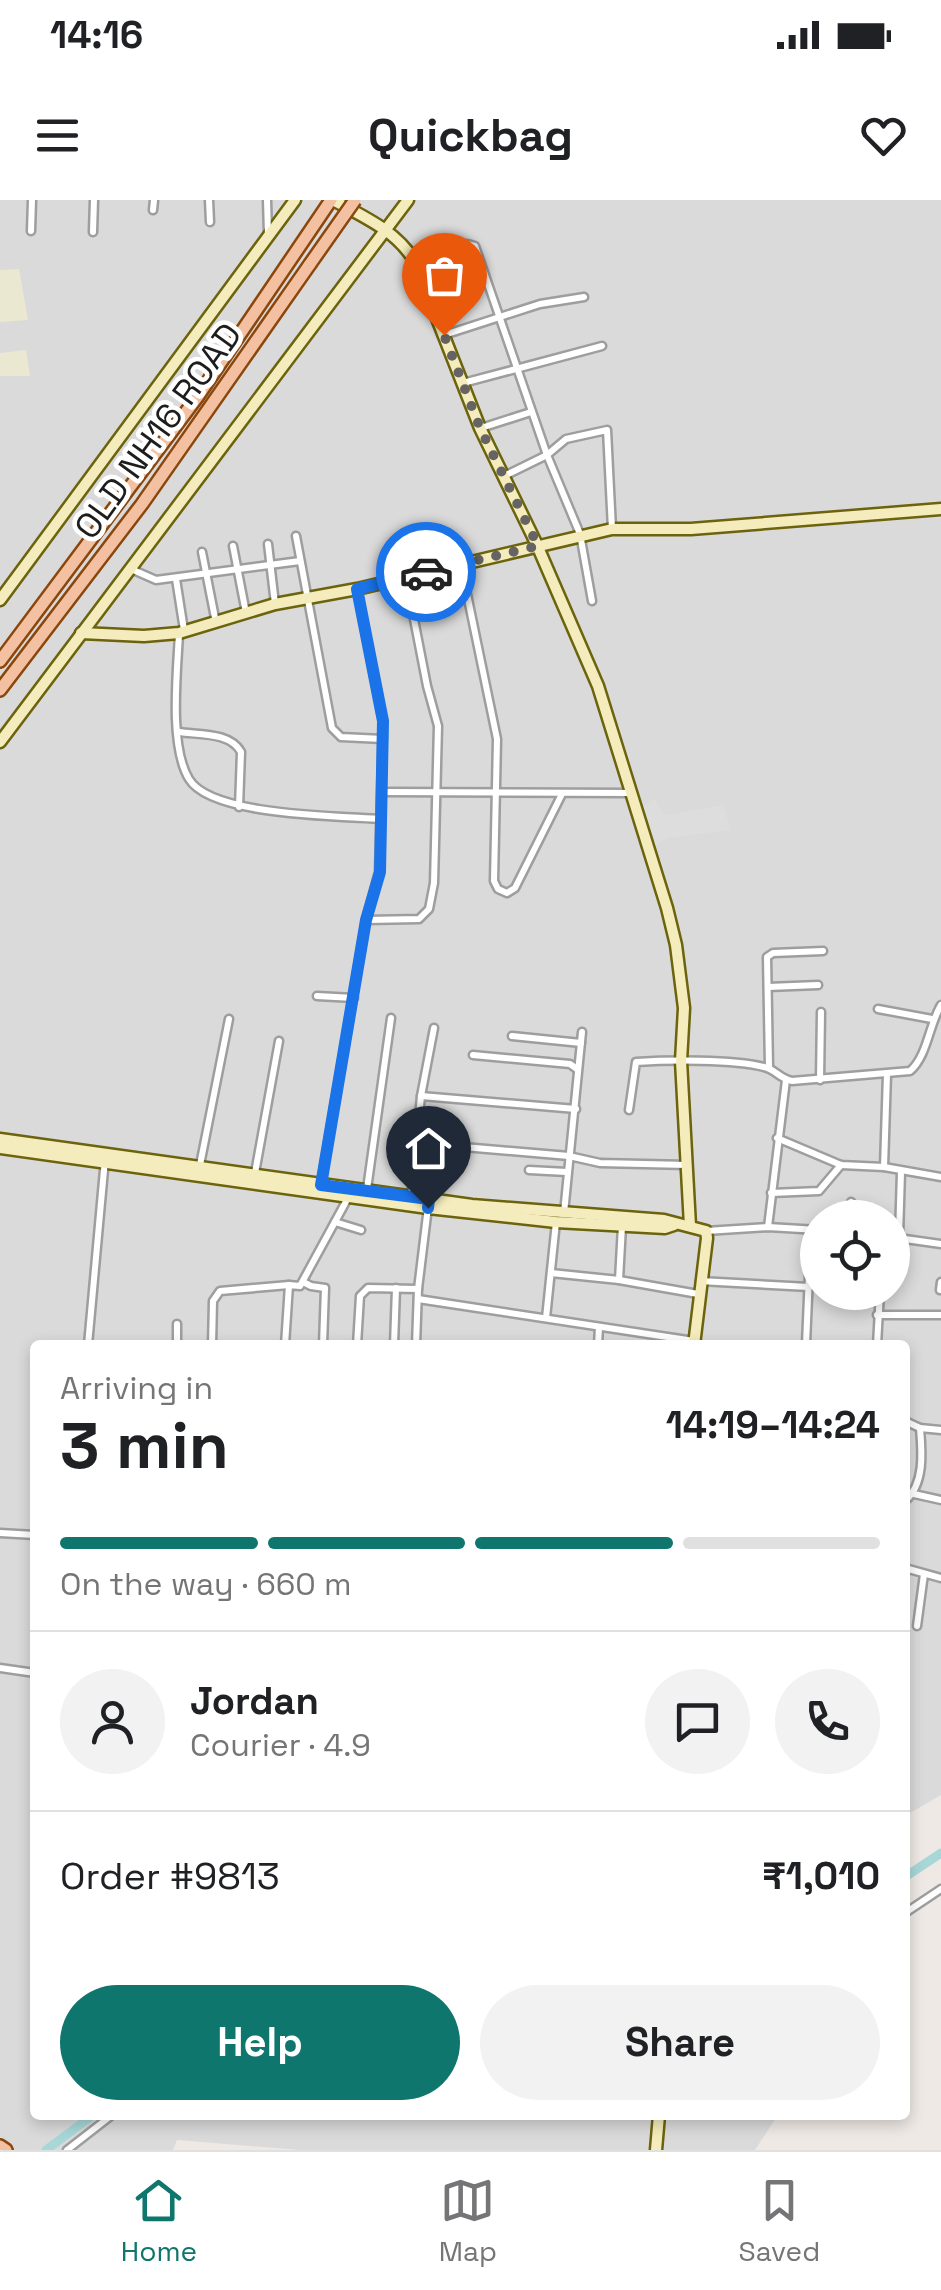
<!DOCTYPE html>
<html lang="en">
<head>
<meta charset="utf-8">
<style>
  body { margin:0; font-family:"Space Grotesk",sans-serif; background:#f2f2f2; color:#202124; height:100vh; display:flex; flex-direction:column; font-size:38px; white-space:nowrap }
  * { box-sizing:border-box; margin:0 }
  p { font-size:32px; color:#757577 }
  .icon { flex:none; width:55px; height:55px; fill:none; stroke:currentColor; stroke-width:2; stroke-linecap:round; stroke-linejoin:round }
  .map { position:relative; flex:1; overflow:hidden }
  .drawer { position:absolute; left:30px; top:1140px; width:880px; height:780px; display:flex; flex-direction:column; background:#fff; border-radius:10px; box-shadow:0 5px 15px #0003 }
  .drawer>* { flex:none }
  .buttons { position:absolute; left:800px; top:1000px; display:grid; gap:20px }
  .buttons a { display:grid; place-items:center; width:110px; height:110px; border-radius:50%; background:#fff; box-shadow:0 5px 15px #0003; font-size:50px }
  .pin { position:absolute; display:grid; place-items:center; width:85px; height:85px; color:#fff; margin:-102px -42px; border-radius:50% 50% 50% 0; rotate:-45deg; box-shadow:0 0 10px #0007 }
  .pin .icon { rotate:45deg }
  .courier { position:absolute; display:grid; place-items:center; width:100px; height:100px; margin:-50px; border:8px solid #1a73e8; border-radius:50%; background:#fff; color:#222; box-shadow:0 2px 12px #0007 }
  .headline em { font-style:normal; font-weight:800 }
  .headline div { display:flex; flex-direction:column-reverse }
  .headline { display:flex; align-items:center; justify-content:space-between; height:170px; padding:0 30px }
  h1 { font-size:65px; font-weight:800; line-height:75px }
  .bar { display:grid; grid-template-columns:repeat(4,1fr); gap:15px 10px; align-content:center; height:120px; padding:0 30px }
  .bar i { height:12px; border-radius:8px; background:#e0e0e0 }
  .bar .active { background:#0f766e }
  .bar p { grid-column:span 4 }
  .line { display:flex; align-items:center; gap:25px; padding:0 30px; border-top:2px solid #e0e0e0 }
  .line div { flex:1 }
  .round { display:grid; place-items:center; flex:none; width:105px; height:105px; border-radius:52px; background:#f2f2f2 }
  .button { display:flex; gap:20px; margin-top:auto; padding:20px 30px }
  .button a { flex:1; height:115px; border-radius:60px; background:#0f766e; color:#fff; font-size:40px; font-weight:800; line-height:115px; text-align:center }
  .button a+a { background:#f2f2f2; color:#202124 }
  .status { display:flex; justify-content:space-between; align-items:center; height:70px; padding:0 50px; background:#fff; direction:ltr }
  .status svg { height:28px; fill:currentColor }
  header { display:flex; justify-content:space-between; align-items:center; height:130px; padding:0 30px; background:#fff; font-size:45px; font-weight:800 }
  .tab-bar { display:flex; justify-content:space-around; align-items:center; height:140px; border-top:2px solid #e0e0e0; background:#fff; font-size:28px; color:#757577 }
  .tab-bar a { display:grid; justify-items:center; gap:5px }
  .tab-bar .active { color:#0f766e }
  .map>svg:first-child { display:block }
  .residential { fill:#dbdadb; fill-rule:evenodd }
  .farmland { fill:#ebe8d1 }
  .parking { fill:#ddd }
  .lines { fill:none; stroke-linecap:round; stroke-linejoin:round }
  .canal { stroke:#a8d7d8; stroke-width:9 }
  .street-casing { stroke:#9e9e9e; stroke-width:11 }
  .secondary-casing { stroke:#6c630d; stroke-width:15 }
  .primary-casing { stroke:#8b470b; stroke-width:16 }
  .street { stroke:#fff; stroke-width:6 }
  .secondary { stroke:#f4ecbc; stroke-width:10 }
  .primary { stroke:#f4c0a2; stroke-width:11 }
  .primary-bridge-casing { stroke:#8b470b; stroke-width:16; stroke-linecap:butt }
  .primary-bridge { stroke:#f4c0a2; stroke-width:11 }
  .done { stroke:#666463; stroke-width:10; stroke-dasharray:0 18 }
  .route { stroke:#1a73e8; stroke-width:12 }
  .labels { text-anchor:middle; stroke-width:9; stroke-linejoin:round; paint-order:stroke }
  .street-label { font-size:35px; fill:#1d1d1d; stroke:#fff }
</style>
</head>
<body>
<div class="status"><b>14:16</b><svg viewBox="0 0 49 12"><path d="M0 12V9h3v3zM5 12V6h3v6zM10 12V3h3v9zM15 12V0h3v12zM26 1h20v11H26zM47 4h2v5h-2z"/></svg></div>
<header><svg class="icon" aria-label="menu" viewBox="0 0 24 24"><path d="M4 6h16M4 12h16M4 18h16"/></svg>Quickbag<svg class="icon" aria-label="heart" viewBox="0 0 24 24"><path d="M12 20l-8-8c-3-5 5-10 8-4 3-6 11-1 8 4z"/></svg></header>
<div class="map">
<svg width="941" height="1950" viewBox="0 0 941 1950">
  <rect width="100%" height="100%" fill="#eee9e4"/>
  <path class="residential" d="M0,0h941v1595l-36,21v-471h-870v770h743l-23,35h-455l-123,-10 -4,10h-173zM818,1018h74v74h-74z"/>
  <g class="farmland">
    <polygon points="19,69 28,120 0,122 0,70"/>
    <polygon points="26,150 30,176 0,176 0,153"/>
  </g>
  <polygon class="parking" points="654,598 665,615 723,605 731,630 668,638 655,645 642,608"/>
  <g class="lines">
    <g class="canal">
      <polyline points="905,1677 941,1653"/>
      <polyline points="46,1950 93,1915"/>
    </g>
    <defs>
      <g id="street">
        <polyline points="209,0 210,22"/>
        <polyline points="267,0 268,34"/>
        <polyline points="153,10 154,0"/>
        <polyline points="31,31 32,0"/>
        <polyline points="93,32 94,0"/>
        <path d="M415,60c18,-7 41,-22 60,-14l72,209 33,79 12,67"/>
        <polyline points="444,135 540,104 584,97"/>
        <polyline points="463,183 602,146"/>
        <polyline points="481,228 531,212"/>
        <polyline points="504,276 547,255 566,239 607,230 612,329"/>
        <polyline points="296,336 332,528 341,537 383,539"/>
        <polyline points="268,344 275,404"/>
        <polyline points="233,346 246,413"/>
        <polyline points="202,352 216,423"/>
        <polyline points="461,365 497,539 494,681 498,689 507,693 515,688 562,594"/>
        <polyline points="131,369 156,380 300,361"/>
        <polyline points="176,379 184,430"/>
        <path d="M179,434c-2,39 -10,112 10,145 22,37 150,37 192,40"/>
        <path d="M179,532c21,3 51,0 62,20l-2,55"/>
        <polyline points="383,592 632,593"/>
        <polyline points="366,720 419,719 429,709 434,683 438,526 427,486 406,378"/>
        <polyline points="768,787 818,785"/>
        <polyline points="317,796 354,798"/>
        <polyline points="878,809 932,819"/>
        <polyline points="512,836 581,843"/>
        <polyline points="473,855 570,864 577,869"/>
        <polyline points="769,867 767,757 773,753 823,751"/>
        <polyline points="820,880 821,812"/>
        <polyline points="421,896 576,909"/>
        <path d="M629,910l7,-48c32,-2 97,-3 128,5 11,2 16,12 28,14l118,-10c17,-14 19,-46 31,-66"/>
        <polyline points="777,938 841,965 884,967 941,977"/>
        <polyline points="417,943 569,956 600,963 688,965"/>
        <polyline points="200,965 229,819"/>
        <polyline points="884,967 887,874"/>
        <polyline points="529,970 567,972"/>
        <polyline points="255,973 279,841"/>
        <polyline points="414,974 445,978"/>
        <polyline points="321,984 366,720 379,672 383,521 357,389"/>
        <polyline points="367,989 391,818"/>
        <polyline points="771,993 819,991 841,965"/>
        <polyline points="411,997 421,896 434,828"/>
        <polyline points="564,1013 582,832"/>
        <polyline points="850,1018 851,1002"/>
        <polyline points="335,1022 361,1030"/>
        <polyline points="768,1027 786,880"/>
        <polyline points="706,1031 768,1027 818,1030"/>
        <polyline points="898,1038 941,1044"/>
        <polyline points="892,1042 894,1037 899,1036 901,972"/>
        <polyline points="551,1073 619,1080 698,1094"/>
        <polyline points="619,1080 622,1026"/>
        <polyline points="700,1081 809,1087"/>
        <polyline points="303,1082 311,1086 325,1088 323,1145"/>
        <polyline points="940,1090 941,1082"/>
        <polyline points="418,1099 694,1141"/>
        <polyline points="877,1115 941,1115"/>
        <polyline points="546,1118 556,1022"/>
        <polyline points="806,1144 811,1029"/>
        <polyline points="88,1145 105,959"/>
        <polyline points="177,1145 177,1124"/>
        <polyline points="212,1145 213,1101 220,1091 289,1085"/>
        <polyline points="285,1145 289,1085 300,1086 349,996"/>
        <polyline points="357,1145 360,1096 368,1088 418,1089"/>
        <polyline points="394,1145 396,1088"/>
        <polyline points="416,1145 418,1089 428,1007"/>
        <polyline points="598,1145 599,1127"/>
        <polyline points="877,1145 880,1092"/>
        <polyline points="905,1221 920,1228 941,1230"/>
        <polyline points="914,1294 941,1300"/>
        <path d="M905,1301c20,-17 17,-49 15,-73"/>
        <polyline points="0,1333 35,1335"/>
        <polyline points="905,1368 941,1378"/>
        <polyline points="917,1426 924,1374"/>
        <polyline points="0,1468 35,1473"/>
        <polyline points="905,1713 941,1689"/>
        <polyline points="67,1950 112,1915"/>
      </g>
      <g id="secondary">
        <path d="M333,0c31,17 62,30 81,60l66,168 57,117 61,141 69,222 9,37 8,63 -3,53 9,165"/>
        <polyline points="0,400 295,0"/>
        <polyline points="81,433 144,436 179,433 275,404 357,389 612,329 691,329 941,309"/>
        <polyline points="0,542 408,0"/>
        <polyline points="0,939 472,1005 664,1020 706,1031 707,1038 694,1145"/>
        <polyline points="0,948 428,1008 556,1022 665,1028 674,1025"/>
        <polyline points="656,1950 659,1915"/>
      </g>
      <g id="primary">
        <polyline points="0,461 198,196 331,0"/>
        <polyline points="0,490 142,304 310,64"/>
        <polyline points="0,1946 6,1950"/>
      </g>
    </defs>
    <use href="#street" class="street-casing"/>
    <use href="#secondary" class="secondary-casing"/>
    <use href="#primary" class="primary-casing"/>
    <use href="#street" class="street"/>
    <use href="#secondary" class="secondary"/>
    <use href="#primary" class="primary"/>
    <defs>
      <polyline id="primary-bridge" points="310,64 355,0"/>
    </defs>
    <use href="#primary-bridge" class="primary-bridge-casing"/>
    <use href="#primary-bridge" class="primary-bridge"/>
  </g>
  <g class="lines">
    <polyline class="done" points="426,372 538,346 480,228 444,135"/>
    <polyline class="route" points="426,372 357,389 383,521 380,672 366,720 321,985 429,999 428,1008"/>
  </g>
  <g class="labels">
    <g class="street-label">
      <text transform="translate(158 231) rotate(-54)" y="12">OLD NH16 ROAD</text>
    </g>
  </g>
</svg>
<div class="buttons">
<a><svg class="icon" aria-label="locate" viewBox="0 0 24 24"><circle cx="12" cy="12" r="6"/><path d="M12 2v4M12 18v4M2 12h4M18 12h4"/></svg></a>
</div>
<div class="pin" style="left:444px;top:135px;background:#ea580c"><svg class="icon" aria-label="bag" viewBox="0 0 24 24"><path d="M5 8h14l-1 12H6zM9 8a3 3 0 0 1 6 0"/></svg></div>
<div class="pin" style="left:428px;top:1008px;background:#1f2937"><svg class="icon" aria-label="home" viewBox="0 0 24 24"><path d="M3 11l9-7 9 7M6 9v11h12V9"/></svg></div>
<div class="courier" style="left:426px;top:372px"><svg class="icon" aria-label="car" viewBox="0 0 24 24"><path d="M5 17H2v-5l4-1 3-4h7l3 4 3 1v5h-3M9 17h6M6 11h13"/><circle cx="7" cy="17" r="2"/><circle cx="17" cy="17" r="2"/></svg></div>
<section class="drawer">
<div class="headline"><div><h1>3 min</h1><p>Arriving in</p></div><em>14:19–14:24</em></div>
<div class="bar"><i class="active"></i><i class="active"></i><i class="active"></i><i></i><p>On the way · 660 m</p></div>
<div class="line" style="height:180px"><a class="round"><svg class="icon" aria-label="person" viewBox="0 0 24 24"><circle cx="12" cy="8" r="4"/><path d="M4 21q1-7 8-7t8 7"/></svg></a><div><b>Jordan</b><p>Courier · 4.9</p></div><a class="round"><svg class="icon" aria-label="chat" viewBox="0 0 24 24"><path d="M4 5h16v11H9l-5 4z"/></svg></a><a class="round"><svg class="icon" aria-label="phone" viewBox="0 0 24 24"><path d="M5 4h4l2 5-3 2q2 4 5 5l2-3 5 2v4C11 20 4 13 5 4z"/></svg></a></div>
<div class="line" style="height:130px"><div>Order #9813</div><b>₹1,010</b></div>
<div class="button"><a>Help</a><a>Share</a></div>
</section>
</div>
<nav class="tab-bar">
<a class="active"><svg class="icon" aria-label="home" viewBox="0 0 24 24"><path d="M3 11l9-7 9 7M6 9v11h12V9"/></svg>Home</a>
<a><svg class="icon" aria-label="map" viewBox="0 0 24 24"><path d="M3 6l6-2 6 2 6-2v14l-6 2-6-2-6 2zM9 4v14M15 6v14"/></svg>Map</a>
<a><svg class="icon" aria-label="saved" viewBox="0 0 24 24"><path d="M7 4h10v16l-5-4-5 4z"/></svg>Saved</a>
</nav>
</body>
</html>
